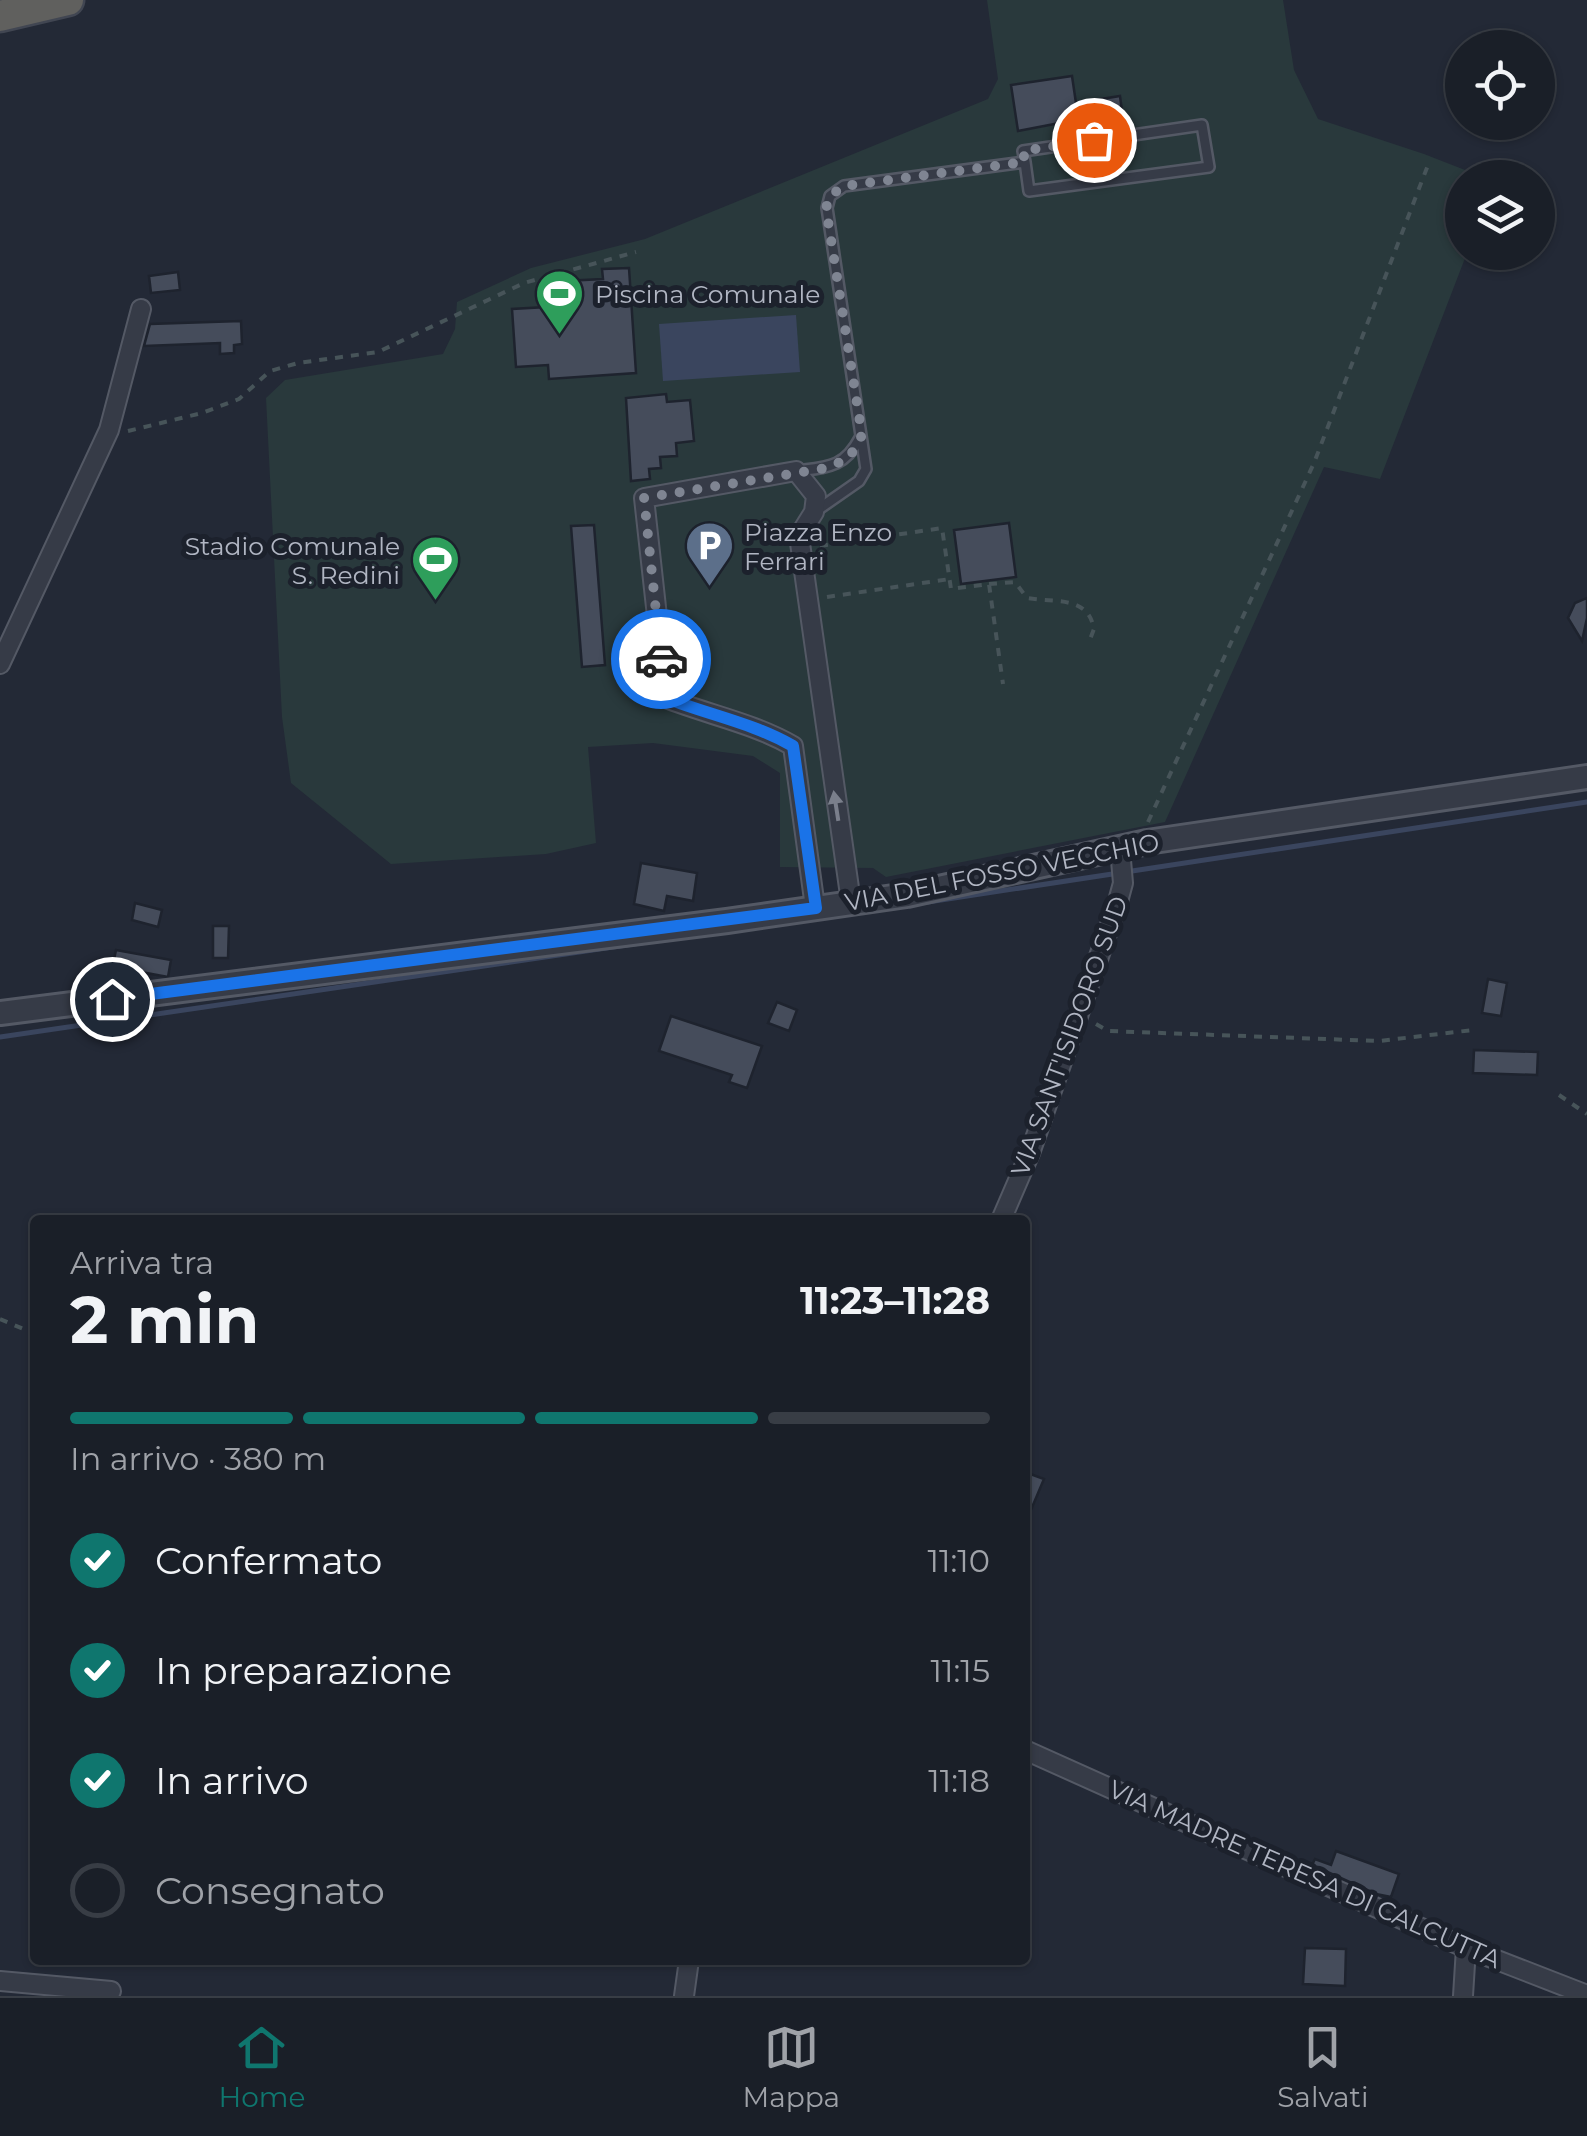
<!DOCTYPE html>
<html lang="it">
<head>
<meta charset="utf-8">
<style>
  body { margin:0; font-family:Montserrat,sans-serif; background:#272c34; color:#f1f3f6; height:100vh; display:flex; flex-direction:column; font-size:38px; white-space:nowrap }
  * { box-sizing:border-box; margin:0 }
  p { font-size:32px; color:#9fa2a8 }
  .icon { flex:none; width:55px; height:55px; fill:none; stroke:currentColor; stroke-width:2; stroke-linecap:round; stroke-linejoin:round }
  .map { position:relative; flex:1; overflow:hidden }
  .sheet { position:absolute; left:30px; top:1215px; width:1000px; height:750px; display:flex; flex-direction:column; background:#1a1f28; border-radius:10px; box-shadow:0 2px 8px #0004,0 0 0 2px #383d45 }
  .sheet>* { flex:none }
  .controls { position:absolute; left:1445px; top:30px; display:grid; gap:20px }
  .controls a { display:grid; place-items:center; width:110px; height:110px; border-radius:50%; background:#1a1f28; box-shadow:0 2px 8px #0004,0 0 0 2px #383d45; font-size:50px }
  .pin { position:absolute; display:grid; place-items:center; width:85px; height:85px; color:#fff; margin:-42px; border:5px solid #fff; border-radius:50%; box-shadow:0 2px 10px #0007 }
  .courier { position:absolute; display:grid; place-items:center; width:100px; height:100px; margin:-50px; border:8px solid #1a73e8; border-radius:50%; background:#fff; color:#222; box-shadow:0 2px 12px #0007 }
  .overview em { font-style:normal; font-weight:700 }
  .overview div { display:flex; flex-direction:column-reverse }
  .overview { display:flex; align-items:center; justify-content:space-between; height:170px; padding:0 40px }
  h1 { font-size:65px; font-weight:700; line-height:75px }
  .bar { display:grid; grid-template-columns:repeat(4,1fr); gap:15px 10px; align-content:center; height:120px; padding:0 40px }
  .bar i { height:12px; border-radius:8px; background:#383d45 }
  .bar .current { background:#0f766e }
  .bar p { grid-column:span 4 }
  ol { padding:0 40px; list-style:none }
  li { display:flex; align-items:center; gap:30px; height:110px }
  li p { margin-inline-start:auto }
  li .icon { padding:10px; border-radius:50%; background:#0f766e; color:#fff; stroke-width:4 }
  li:last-child { color:#9fa2a8 }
  li i { width:55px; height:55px; border:5px solid #383d45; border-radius:50% }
  .tab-bar { display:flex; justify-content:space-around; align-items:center; height:140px; border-top:2px solid #383d45; background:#1a1f28; font-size:28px; color:#9fa2a8 }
  .tab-bar a { display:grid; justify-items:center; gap:5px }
  .tab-bar .current { color:#0f766e }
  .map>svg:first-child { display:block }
  .green { fill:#29393c }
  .water { fill:#3a455e }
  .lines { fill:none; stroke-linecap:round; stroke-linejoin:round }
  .stream { stroke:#3a455e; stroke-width:5 }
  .building { fill:#454c5b; stroke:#1e232e; stroke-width:2.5 }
  .service-casing { stroke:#545965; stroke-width:14 }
  .minor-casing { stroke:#545965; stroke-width:22 }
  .tertiary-casing { stroke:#545965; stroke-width:28 }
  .trunk-casing { stroke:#414652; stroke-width:35 }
  .path { stroke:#475459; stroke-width:4; stroke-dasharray:8 8; stroke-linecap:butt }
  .service { stroke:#363b47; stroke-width:9 }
  .minor { stroke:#363b47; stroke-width:18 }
  .tertiary { stroke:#363b47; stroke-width:22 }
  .trunk { stroke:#60605e; stroke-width:30 }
  .oneway { fill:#7a7f8b }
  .done { stroke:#7f8592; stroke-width:10; stroke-dasharray:0 18 }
  .route { stroke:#1a73e8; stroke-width:12 }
  .labels { text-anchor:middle; stroke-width:10; stroke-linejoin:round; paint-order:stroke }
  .poi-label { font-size:25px; fill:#b1b6c3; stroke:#1c212c; text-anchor:start }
  .street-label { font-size:25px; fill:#b1b6c3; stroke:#1c212c }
</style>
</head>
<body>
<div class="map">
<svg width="1587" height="1996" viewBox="0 0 1587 1996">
  <rect width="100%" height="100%" fill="#232936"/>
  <polygon class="green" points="987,0 1283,0 1294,70 1318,119 1424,154 1483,177 1462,178 1462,252 1467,253 1380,479 1324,467 1165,822 886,877 873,868 780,867 780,773 753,756 653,743 588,747 596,843 546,854 391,864 291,783 282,717 266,398 285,380 443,354 455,329 457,302 531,268 645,239 988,99 998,79"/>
  <polygon class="water" points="796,315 800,372 663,381 659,324"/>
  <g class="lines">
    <g class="stream">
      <polyline points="928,902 1587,802"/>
      <polyline points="0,1037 654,941"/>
    </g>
  </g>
  <g class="building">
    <polygon points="1072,76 1076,103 1120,96 1122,111 1018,131 1011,85"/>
    <polygon points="629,268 636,373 549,379 548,365 516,367 512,309 546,307 544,282 603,279 602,269"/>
    <polygon points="178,272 180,290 151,293 149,276"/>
    <polygon points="241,321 242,344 234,345 234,353 220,354 220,343 144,346 150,324"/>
    <polygon points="666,394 667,402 690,400 694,441 676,443 677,456 660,457 661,468 649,469 650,479 631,481 626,398"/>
    <polygon points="1009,523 1016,577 961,584 954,530"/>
    <polygon points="594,525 605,665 582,667 571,526"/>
    <polygon points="1587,598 1587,618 1582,641 1568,618 1575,603"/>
    <polygon points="641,863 697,873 693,901 667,896 664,911 634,904"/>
    <polygon points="135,903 162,910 158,927 132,920"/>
    <polygon points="213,926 229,926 228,958 213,958"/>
    <polygon points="116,950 171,960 168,977 141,972 140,980 110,979"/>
    <polygon points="1488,979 1507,983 1501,1016 1482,1013"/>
    <polygon points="777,1002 797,1010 789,1031 768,1023"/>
    <polygon points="671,1016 762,1046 747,1088 729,1082 732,1075 659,1051"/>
    <polygon points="1474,1050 1538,1052 1537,1075 1473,1073"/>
    <polygon points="1025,1472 1044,1479 1025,1524"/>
    <polygon points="1336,1851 1399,1874 1391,1897 1376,1894 1312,1865 1315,1859 1331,1865"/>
    <polygon points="1305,1948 1346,1949 1345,1986 1303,1984"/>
  </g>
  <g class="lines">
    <defs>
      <g id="service">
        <path d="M796,471c32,-4 48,-3 64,-33"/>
        <polyline points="816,511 859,481 866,469 827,208 830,196 844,186 1025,162 1023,151 1202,125 1209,167 1029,191 1025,162"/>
      </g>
      <g id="minor">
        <polyline points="0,664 109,430 141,309"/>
        <path d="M815,907l-22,-161c-40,-23 -84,-31 -127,-48l-22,-200 152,-27 20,25 -2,16 -15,24 52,366"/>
        <polyline points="1001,1220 1030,1153 1117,905 1123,883 1120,849"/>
        <polyline points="1025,1750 1466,1948 1587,1995"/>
        <polyline points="0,1981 111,1991"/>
        <polyline points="684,1996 689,1960"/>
        <polyline points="1463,1996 1466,1948"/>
      </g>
      <polyline id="tertiary" points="0,1013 727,921 907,895 1147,842 1587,777"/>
      <polyline id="trunk" points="0,16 68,0"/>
    </defs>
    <use href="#service" class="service-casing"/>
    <use href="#minor" class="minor-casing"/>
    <use href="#tertiary" class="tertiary-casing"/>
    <use href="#trunk" class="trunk-casing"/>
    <g class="path">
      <polyline points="128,431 202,413 239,399 270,371 298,363 378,352 524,283 636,252"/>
      <polyline points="820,546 942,528 951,589 989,584 1003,684"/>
      <path d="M989,584l26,-2 12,16c27,5 61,-3 67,31l-5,13"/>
      <polyline points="827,597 950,579"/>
      <polyline points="1148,822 1314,463 1428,165"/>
      <polyline points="1096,1024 1108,1031 1379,1041 1473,1030"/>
      <polyline points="1559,1095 1587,1114"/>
      <polyline points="0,1319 35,1334"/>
    </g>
    <use href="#service" class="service"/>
    <use href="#minor" class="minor"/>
    <use href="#tertiary" class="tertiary"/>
    <use href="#trunk" class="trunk"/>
  </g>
  <defs><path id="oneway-solid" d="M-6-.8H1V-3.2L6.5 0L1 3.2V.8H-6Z" transform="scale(2.5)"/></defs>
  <use class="oneway" href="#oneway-solid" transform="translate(836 806) rotate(-99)"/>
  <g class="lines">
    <polyline class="done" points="661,659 644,498 827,468 849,458 862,435 826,208 830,196 844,186 1025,162 1023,151 1094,140"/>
    <path class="route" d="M112,999l704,-91 -23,-162c-40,-23 -84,-31 -127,-48l-5,-39"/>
  </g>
  <defs>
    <symbol id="stadium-pin" viewBox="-11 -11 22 30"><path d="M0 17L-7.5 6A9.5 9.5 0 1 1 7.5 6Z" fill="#2e9e5b" stroke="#1c212c"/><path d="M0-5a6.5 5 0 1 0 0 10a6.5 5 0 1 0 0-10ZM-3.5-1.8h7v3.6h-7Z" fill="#fff"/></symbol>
    <symbol id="parking-pin" viewBox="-11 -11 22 30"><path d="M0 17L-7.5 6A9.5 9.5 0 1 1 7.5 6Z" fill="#5c6f8a" stroke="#1c212c"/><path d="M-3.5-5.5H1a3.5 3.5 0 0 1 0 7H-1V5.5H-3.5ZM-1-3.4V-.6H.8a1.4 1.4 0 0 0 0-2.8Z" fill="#fff"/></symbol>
  </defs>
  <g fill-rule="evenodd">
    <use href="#stadium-pin" x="532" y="266" width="55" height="75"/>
    <use href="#parking-pin" x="682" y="518" width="55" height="75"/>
    <use href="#stadium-pin" x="408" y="532" width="55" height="75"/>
  </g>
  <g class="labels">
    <g class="poi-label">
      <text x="595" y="303">Piscina Comunale</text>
      <text x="744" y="541">Piazza Enzo<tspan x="744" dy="29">Ferrari</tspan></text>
      <text x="400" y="555" text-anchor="end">Stadio Comunale<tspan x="400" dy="29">S. Redini</tspan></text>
    </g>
    <g class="street-label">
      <text transform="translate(1002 872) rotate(-11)" y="9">VIA DEL FOSSO VECCHIO</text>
      <text transform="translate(1069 1036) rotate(-70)" y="9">VIA SANT'ISIDORO SUD</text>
      <text transform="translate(1305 1874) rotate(24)" y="9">VIA MADRE TERESA DI CALCUTTA</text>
    </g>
  </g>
</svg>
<div class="controls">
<a><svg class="icon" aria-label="locate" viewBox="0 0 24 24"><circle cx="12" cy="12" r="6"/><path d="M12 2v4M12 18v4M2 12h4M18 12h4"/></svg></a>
<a><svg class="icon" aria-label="layers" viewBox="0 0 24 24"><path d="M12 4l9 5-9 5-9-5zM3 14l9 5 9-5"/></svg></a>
</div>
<div class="pin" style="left:1094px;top:140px;background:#ea580c"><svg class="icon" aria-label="bag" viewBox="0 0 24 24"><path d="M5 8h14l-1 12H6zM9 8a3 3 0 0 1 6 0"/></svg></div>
<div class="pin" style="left:112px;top:999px;background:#1f2937"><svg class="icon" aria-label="home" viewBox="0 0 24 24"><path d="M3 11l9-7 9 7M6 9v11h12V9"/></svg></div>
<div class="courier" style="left:661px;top:659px"><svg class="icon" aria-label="car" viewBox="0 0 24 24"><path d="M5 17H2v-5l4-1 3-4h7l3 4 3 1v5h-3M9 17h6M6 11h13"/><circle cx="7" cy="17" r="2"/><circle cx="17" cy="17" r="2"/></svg></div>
<section class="sheet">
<div class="overview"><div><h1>2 min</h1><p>Arriva tra</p></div><em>11:23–11:28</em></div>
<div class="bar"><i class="current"></i><i class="current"></i><i class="current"></i><i></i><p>In arrivo · 380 m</p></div>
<ol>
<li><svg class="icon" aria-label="check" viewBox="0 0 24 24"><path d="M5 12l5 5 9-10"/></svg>Confermato<p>11:10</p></li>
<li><svg class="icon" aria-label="check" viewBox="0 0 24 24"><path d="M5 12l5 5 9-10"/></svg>In preparazione<p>11:15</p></li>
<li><svg class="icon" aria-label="check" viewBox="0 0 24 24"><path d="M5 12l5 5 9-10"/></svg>In arrivo<p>11:18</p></li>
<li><i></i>Consegnato</li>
</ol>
</section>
</div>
<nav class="tab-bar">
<a class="current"><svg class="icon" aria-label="home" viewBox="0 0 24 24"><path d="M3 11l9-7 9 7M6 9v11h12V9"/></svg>Home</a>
<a><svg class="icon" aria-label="map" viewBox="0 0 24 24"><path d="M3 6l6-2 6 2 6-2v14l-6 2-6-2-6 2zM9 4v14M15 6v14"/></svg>Mappa</a>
<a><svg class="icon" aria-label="saved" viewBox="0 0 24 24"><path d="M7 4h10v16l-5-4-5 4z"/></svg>Salvati</a>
</nav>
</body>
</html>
